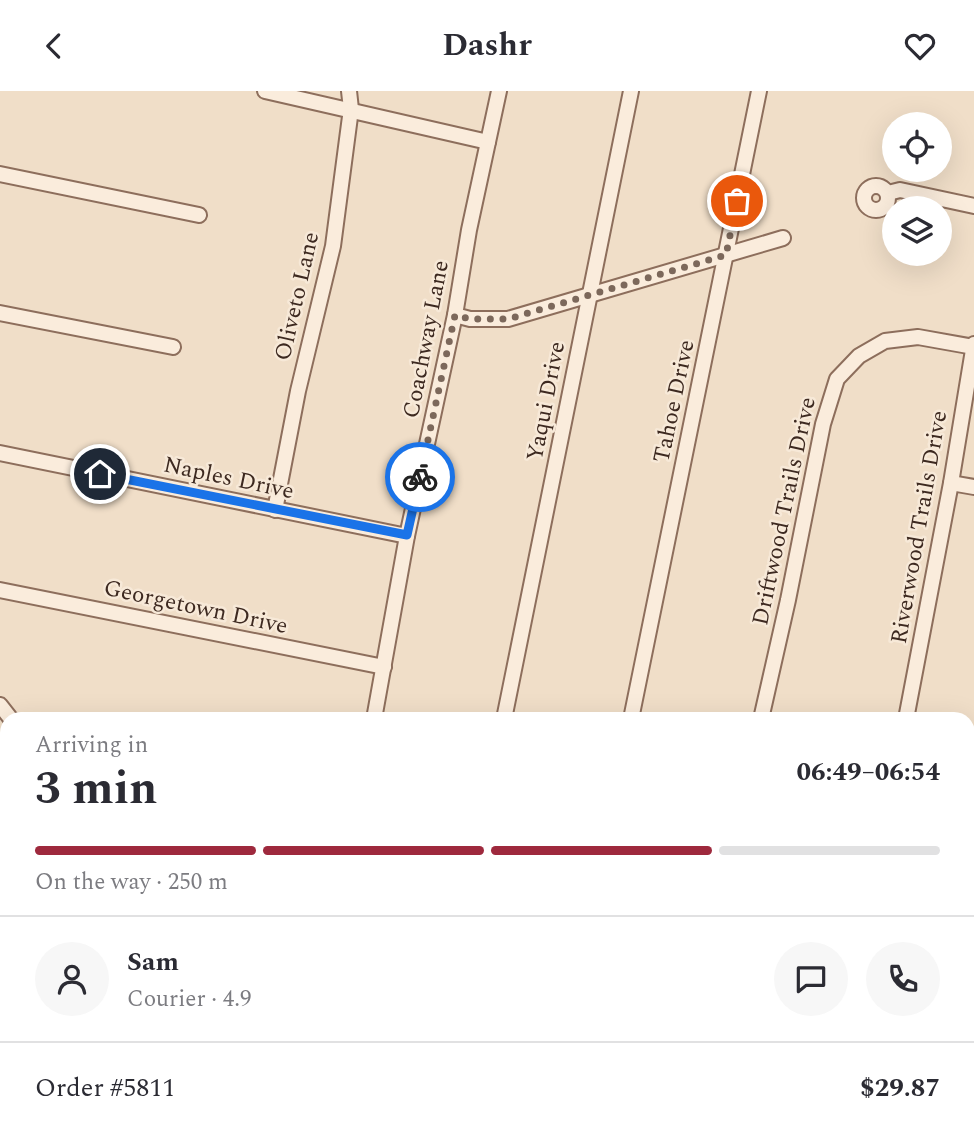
<!DOCTYPE html>
<html lang="en">
<head>
<meta charset="utf-8">
<style>
  body { margin:0; font-family:Spectral,serif; background:#f7f7f7; color:#2b2b33; height:100vh; display:flex; flex-direction:column; font-size:26px; white-space:nowrap }
  * { box-sizing:border-box; margin:0 }
  p { font-size:23px; color:#7c7c81 }
  .icon { flex:none; width:38px; height:38px; fill:none; stroke:currentColor; stroke-width:2; stroke-linecap:round; stroke-linejoin:round }
  .map { position:relative; flex:1; overflow:hidden }
  .sheet { position:absolute; left:0px; top:621px; width:975px; height:436px; display:flex; flex-direction:column; background:#fff; border-radius:21px 21px 0 0; box-shadow:0 7px 28px #0002 }
  .sheet>* { flex:none }
  .tools { position:absolute; left:882px; top:21px; display:grid; gap:14px }
  .tools a { display:grid; place-items:center; width:70px; height:70px; border-radius:50%; background:#fff; box-shadow:0 7px 28px #0002; font-size:35px }
  .pin { position:absolute; display:grid; place-items:center; width:60px; height:60px; color:#fff; margin:-30px; border:4px solid #fff; border-radius:50%; box-shadow:0 2px 7px #0007 }
  .courier { position:absolute; display:grid; place-items:center; width:70px; height:70px; margin:-35px; border:5px solid #1a73e8; border-radius:50%; background:#fff; color:#222; box-shadow:0 2px 9px #0007 }
  .overview em { font-style:normal; font-weight:700 }
  .overview div { display:flex; flex-direction:column-reverse }
  .overview { display:flex; align-items:center; justify-content:space-between; height:119px; padding:0 35px }
  h1 { font-size:46px; font-weight:700; line-height:52px }
  .bar { display:grid; grid-template-columns:repeat(4,1fr); gap:10px 7px; align-content:center; height:84px; padding:0 35px }
  .bar i { height:9px; border-radius:5px; background:#e1e1e2 }
  .bar .on { background:#9e293d }
  .bar p { grid-column:span 4 }
  .line { display:flex; align-items:center; gap:18px; padding:0 35px; border-top:2px solid #e1e1e2 }
  .line div { flex:1 }
  .round { display:grid; place-items:center; flex:none; width:74px; height:74px; border-radius:37px; background:#f7f7f7 }
  header { display:flex; justify-content:space-between; align-items:center; height:91px; padding:0 35px; background:#fff; font-size:32px; font-weight:700 }
  .map>svg:first-child { display:block }
  .lines { fill:none; stroke-linecap:round; stroke-linejoin:round }
  .minor-casing { stroke:#8d6e5c; stroke-width:18 }
  .minor { stroke:#faecdc; stroke-width:14 }
  .done { stroke:#7c685b; stroke-width:7; stroke-dasharray:0 12.6 }
  .route { stroke:#1a73e8; stroke-width:9 }
  .labels { text-anchor:middle; stroke-width:5; stroke-linejoin:round; paint-order:stroke }
  .street-label { font-size:23px; fill:#3d2920; stroke:#f7e9d8 }
</style>
</head>
<body>
<header><svg class="icon" aria-label="back" viewBox="0 0 24 24"><path d="M15 5l-7 7 7 7"/></svg>Dashr<svg class="icon" aria-label="heart" viewBox="0 0 24 24"><path d="M12 20l-8-8c-3-5 5-10 8-4 3-6 11-1 8 4z"/></svg></header>
<div class="map">
<svg width="974" height="1056" viewBox="0 0 974 1056">
  <rect width="100%" height="100%" fill="#f0dec8"/>
  <g class="lines">
    <defs>
      <g id="minor">
        <polyline points="265,0 488,51"/>
        <polyline points="0,83 199,124"/>
        <circle cx="876" cy="107" r="12"/>
        <polyline points="888,102 900,99 974,115"/>
        <polyline points="0,222 173,256"/>
        <polyline points="455,224 470,228 508,228 783,147"/>
        <polyline points="0,362 407,445"/>
        <polyline points="951,392 974,396"/>
        <polyline points="275,419 298,300 333,155 351,18 349,0"/>
        <polyline points="0,499 384,576"/>
        <polyline points="0,614 11,628"/>
        <polyline points="374,628 407,445 455,224 469,139 499,0"/>
        <polyline points="504,628 631,0"/>
        <polyline points="631,628 759,0"/>
        <polyline points="761,628 788,509 823,333 837,288 859,265 885,250 918,246 974,256"/>
        <polyline points="906,628 951,392 974,253"/>
        <polyline points="968,740 974,741"/>
        <polyline points="0,778 7,780"/>
        <polyline points="968,876 974,877"/>
        <polyline points="0,914 7,916"/>
        <polyline points="968,1013 974,1014"/>
        <polyline points="0,1052 24,1056"/>
        <polyline points="116,1056 118,1050"/>
        <polyline points="422,1056 424,1050"/>
        <polyline points="543,1056 544,1050"/>
        <polyline points="854,1056 855,1050"/>
      </g>
    </defs>
    <use href="#minor" class="minor-casing"/>
    <use href="#minor" class="minor"/>
  </g>
  <g class="lines">
    <polyline class="done" points="420,386 455,224 470,228 508,228 726,164 737,110"/>
    <polyline class="route" points="100,383 407,444 420,386"/>
  </g>
  <g class="labels">
    <g class="street-label">
      <text transform="translate(296 205) rotate(-77)" y="8">Oliveto Lane</text>
      <text transform="translate(425 248) rotate(-79)" y="8">Coachway Lane</text>
      <text transform="translate(545 310) rotate(-79)" y="8">Yaqui Drive</text>
      <text transform="translate(673 310) rotate(-78)" y="8">Tahoe Drive</text>
      <text transform="translate(229 386) rotate(12)" y="8">Naples Drive</text>
      <text transform="translate(783 420) rotate(-78)" y="8">Driftwood Trails Drive</text>
      <text transform="translate(918 436) rotate(-80)" y="8">Riverwood Trails Drive</text>
      <text transform="translate(196 515) rotate(12)" y="8">Georgetown Drive</text>
    </g>
  </g>
</svg>
<div class="tools">
<a><svg class="icon" aria-label="locate" viewBox="0 0 24 24"><circle cx="12" cy="12" r="6"/><path d="M12 2v4M12 18v4M2 12h4M18 12h4"/></svg></a>
<a><svg class="icon" aria-label="layers" viewBox="0 0 24 24"><path d="M12 4l9 5-9 5-9-5zM3 14l9 5 9-5"/></svg></a>
</div>
<div class="pin" style="left:737px;top:110px;background:#ea580c"><svg class="icon" aria-label="bag" viewBox="0 0 24 24"><path d="M5 8h14l-1 12H6zM9 8a3 3 0 0 1 6 0"/></svg></div>
<div class="pin" style="left:100px;top:383px;background:#1f2937"><svg class="icon" aria-label="home" viewBox="0 0 24 24"><path d="M3 11l9-7 9 7M6 9v11h12V9"/></svg></div>
<div class="courier" style="left:420px;top:386px"><svg class="icon" aria-label="bike" viewBox="0 0 24 24"><circle cx="6" cy="16" r="4"/><circle cx="18" cy="16" r="4"/><path d="M6 16l4-8h5l3 8M10 8l3 8H6M13 5h3"/></svg></div>
<section class="sheet">
<div class="overview"><div><h1>3 min</h1><p>Arriving in</p></div><em>06:49–06:54</em></div>
<div class="bar"><i class="on"></i><i class="on"></i><i class="on"></i><i></i><p>On the way · 250 m</p></div>
<div class="line" style="height:126px"><a class="round"><svg class="icon" aria-label="person" viewBox="0 0 24 24"><circle cx="12" cy="8" r="4"/><path d="M4 21q1-7 8-7t8 7"/></svg></a><div><b>Sam</b><p>Courier · 4.9</p></div><a class="round"><svg class="icon" aria-label="chat" viewBox="0 0 24 24"><path d="M4 5h16v11H9l-5 4z"/></svg></a><a class="round"><svg class="icon" aria-label="phone" viewBox="0 0 24 24"><path d="M5 4h4l2 5-3 2q2 4 5 5l2-3 5 2v4C11 20 4 13 5 4z"/></svg></a></div>
<div class="line" style="height:91px"><div>Order #5811</div><b>$29.87</b></div>
</section>
</div>
</body>
</html>
